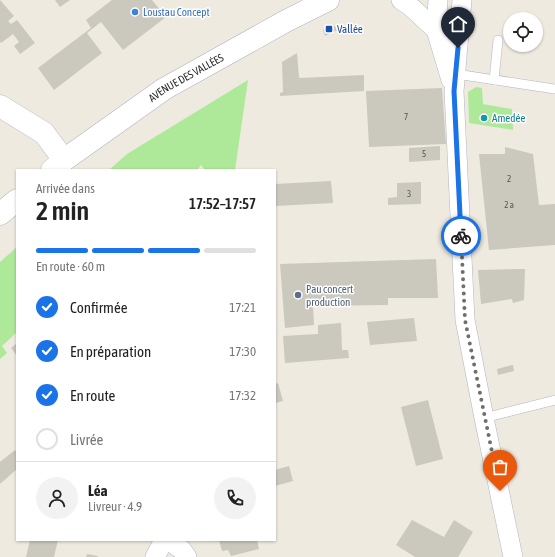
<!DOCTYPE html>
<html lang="fr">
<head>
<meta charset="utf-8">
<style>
  body { margin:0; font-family:"Asap Condensed",sans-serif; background:#f2f2f2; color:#222; height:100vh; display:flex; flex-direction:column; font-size:15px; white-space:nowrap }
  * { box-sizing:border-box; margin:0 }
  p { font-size:13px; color:#767676 }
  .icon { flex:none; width:22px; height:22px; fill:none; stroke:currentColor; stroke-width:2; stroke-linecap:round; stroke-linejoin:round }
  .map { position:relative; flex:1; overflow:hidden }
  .side { position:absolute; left:16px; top:169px; width:260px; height:372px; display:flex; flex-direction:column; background:#fff; border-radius:0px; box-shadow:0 1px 3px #0004 }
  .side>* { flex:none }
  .buttons { position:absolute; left:503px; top:12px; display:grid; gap:8px }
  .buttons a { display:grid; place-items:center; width:40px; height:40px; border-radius:50%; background:#fff; box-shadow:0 1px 3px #0004; font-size:20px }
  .pin { position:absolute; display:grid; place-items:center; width:34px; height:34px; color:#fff; margin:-41px -17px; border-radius:50% 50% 50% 0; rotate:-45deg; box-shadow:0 0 4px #0007 }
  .pin .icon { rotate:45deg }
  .courier { position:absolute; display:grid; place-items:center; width:40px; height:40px; margin:-20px; border:3px solid #1a73e8; border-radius:50%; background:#fff; color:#222; box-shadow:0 1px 5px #0007 }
  .headline em { font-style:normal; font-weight:600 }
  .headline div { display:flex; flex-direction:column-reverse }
  .headline { display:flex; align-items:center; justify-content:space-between; height:68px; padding:0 20px }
  h1 { font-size:26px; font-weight:600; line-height:30px }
  .bar { display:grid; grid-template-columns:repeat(4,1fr); gap:6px 4px; align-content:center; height:48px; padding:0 20px }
  .bar i { height:5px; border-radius:3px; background:#e0e0e0 }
  .bar .current { background:#1a73e8 }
  .bar p { grid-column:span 4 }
  .line { display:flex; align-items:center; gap:10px; padding:0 20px; border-top:1px solid #e0e0e0 }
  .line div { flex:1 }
  .round { display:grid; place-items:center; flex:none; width:42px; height:42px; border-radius:21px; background:#f2f2f2 }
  ol { padding:0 20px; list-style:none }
  li { display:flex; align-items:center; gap:12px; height:44px }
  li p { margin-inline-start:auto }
  li .icon { padding:4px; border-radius:50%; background:#1a73e8; color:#fff; stroke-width:4 }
  li:last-child { color:#767676 }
  li i { width:22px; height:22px; border:2px solid #e0e0e0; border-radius:50% }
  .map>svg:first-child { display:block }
  .green { fill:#ade999 }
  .building { fill:#cbc8be }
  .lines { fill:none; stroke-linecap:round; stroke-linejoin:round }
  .service-casing { stroke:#b3b4c1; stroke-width:10 }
  .minor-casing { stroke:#b3b4c1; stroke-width:20 }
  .tertiary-casing { stroke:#b3b4c1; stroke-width:23 }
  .service { stroke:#fff; stroke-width:9 }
  .minor { stroke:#fff; stroke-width:19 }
  .tertiary { stroke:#fff; stroke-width:22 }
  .done { stroke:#716f6b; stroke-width:4; stroke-dasharray:0 7.2 }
  .route { stroke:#1a73e8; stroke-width:5 }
  .shop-dot { fill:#3f7fe0; stroke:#fff; stroke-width:1.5 }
  .transit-dot { fill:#1a4fb4; stroke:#fff; stroke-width:1.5 }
  .culture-dot { fill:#0f9aa8; stroke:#fff; stroke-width:1.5 }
  .service-dot { fill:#5c6f8a; stroke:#fff; stroke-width:1.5 }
  .labels { text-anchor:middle; stroke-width:3; stroke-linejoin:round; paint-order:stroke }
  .number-label { font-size:9px; fill:#545451 }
  .shop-label { font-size:11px; fill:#366cbe; stroke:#fff; text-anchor:start }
  .transit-label { font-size:11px; fill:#164399; stroke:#fff; text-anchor:start }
  .street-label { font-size:11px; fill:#2d2d2d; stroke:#fff }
  .culture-label { font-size:11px; fill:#0d838f; stroke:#fff; text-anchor:start }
  .service-label { font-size:11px; fill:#4e5e75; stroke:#fff; text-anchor:start }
</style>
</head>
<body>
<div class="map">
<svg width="555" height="557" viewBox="0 0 555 557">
  <rect width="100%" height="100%" fill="#efeadf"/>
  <g class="green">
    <polygon points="248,80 235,170 205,170 201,165 197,170 109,170 127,154"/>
    <polygon points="476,87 482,88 483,104 512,109 513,130 469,123 468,92"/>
    <polygon points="17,247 17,332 2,346 7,353 0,359 0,262"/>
  </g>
  <g class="building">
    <polygon points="0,0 14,16 8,21 11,24 17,20 35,43 20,54 14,46 19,42 13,34 1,43 0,42"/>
    <polygon points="55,0 70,0 60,7"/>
    <polygon points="112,0 152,0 166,17 123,50 101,22 87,33 102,53 54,90 38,68 91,28 86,20"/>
    <polygon points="334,25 337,30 325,36 323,30"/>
    <polygon points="297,53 299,77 300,78 364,75 364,91 280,96 280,93 283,92 282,62"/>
    <polygon points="442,88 446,144 369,147 366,91"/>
    <polygon points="482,112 488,113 487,123 480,122"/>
    <polygon points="440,146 440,160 409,162 409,148"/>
    <polygon points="505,147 533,154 539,205 555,204 555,245 489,250 479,154 505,154"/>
    <polygon points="331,181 333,203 275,206 275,184"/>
    <polygon points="421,182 421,204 388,205 388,198 397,197 397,183"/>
    <polygon points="436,259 438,298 388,298 388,305 313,306 314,325 285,328 280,264"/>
    <polygon points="525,269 524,300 513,303 512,299 481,304 478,270"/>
    <polygon points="414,318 417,341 370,345 367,322"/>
    <polygon points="341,323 342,350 348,350 349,358 285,363 283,336 318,334 318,325"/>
    <polygon points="17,343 17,356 11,348"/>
    <polygon points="512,365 513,365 514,371 498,375 497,369"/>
    <polygon points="278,383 283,401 275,403 275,384"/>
    <polygon points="428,400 443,459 416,466 401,407"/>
    <polygon points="15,450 17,453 17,469 0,484 0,462"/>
    <polygon points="289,466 293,481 275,486 275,470"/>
    <polygon points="412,520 444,537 454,520 473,532 458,557 415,557 396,545"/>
    <polygon points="30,540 58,540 54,557 26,557"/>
    <polygon points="219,540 257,540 259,549 231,556 228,550 222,551"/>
    <polygon points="87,554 98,556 98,557 86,557"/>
  </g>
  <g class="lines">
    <defs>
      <g id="service">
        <polyline points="456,74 555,89"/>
        <polyline points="494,80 498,40"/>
        <polyline points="484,418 555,400"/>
      </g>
      <g id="minor">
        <polyline points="401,0 410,6 436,30"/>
        <polyline points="438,0 436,30 451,80"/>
        <polyline points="462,0 454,91 465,320 484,418 513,557"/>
        <polyline points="168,540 182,550 187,557"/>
        <polyline points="155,557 164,540"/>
      </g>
      <g id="tertiary">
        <polyline points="0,106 44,133 64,160"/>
        <path id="s1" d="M52,170l12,-10 100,-71 122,-68 42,-21"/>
        <polyline points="0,214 17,200"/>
      </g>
    </defs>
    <use href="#service" class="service-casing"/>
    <use href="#minor" class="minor-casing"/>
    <use href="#tertiary" class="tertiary-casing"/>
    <use href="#service" class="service"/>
    <use href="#minor" class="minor"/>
    <use href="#tertiary" class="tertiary"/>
  </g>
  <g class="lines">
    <polyline class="done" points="461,236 465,320 500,491"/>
    <polyline class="route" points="458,48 454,91 461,236"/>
  </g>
  <circle class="shop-dot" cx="135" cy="12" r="4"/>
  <rect class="transit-dot" x="325" y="25" width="8" height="8" rx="2"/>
  <circle class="culture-dot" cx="484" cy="118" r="4"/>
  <circle class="service-dot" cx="298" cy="295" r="4"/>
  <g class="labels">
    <g class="number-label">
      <text x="406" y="120">7</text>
      <text x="424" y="157">5</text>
      <text x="509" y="182">2</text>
      <text x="409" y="197">3</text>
      <text x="509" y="208">2 a</text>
    </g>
    <g class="shop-label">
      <text x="143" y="16">Loustau Concept</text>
    </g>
    <g class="transit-label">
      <text x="337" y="33">Vallée</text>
    </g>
    <g class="street-label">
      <text dy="4" stroke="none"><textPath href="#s1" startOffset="163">AVENUE DES VALLÉES</textPath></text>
    </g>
    <g class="culture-label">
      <text x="492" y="122">Amedée</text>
    </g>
    <g class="service-label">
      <text x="306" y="293">Pau concert<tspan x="306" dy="13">production</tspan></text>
    </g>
  </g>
</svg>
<div class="buttons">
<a><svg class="icon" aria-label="locate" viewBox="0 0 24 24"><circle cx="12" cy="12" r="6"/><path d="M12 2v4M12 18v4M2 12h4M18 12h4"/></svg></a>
</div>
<div class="pin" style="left:500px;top:491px;background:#ea580c"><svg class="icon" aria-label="bag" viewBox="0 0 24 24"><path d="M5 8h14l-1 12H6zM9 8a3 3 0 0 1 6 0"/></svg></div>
<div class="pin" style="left:458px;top:48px;background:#1f2937"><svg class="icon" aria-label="home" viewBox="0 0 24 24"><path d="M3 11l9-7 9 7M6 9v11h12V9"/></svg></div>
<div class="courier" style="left:461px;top:236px"><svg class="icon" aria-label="bike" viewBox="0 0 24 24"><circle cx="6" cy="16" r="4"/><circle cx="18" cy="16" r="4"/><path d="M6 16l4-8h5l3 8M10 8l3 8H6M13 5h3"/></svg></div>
<section class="side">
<div class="headline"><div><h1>2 min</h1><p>Arrivée dans</p></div><em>17:52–17:57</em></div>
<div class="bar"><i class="current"></i><i class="current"></i><i class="current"></i><i></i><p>En route · 60 m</p></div>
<ol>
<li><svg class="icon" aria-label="check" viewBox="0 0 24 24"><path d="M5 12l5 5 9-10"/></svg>Confirmée<p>17:21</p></li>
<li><svg class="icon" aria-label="check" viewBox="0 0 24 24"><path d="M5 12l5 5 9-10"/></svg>En préparation<p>17:30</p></li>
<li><svg class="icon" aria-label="check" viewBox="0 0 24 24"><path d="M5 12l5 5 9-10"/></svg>En route<p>17:32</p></li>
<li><i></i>Livrée</li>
</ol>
<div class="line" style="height:72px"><a class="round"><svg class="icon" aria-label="person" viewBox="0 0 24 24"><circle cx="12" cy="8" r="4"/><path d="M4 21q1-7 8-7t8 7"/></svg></a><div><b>Léa</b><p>Livreur · 4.9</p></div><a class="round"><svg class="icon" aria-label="phone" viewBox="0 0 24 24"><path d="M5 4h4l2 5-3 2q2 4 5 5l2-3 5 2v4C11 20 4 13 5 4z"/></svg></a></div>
</section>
</div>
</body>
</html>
